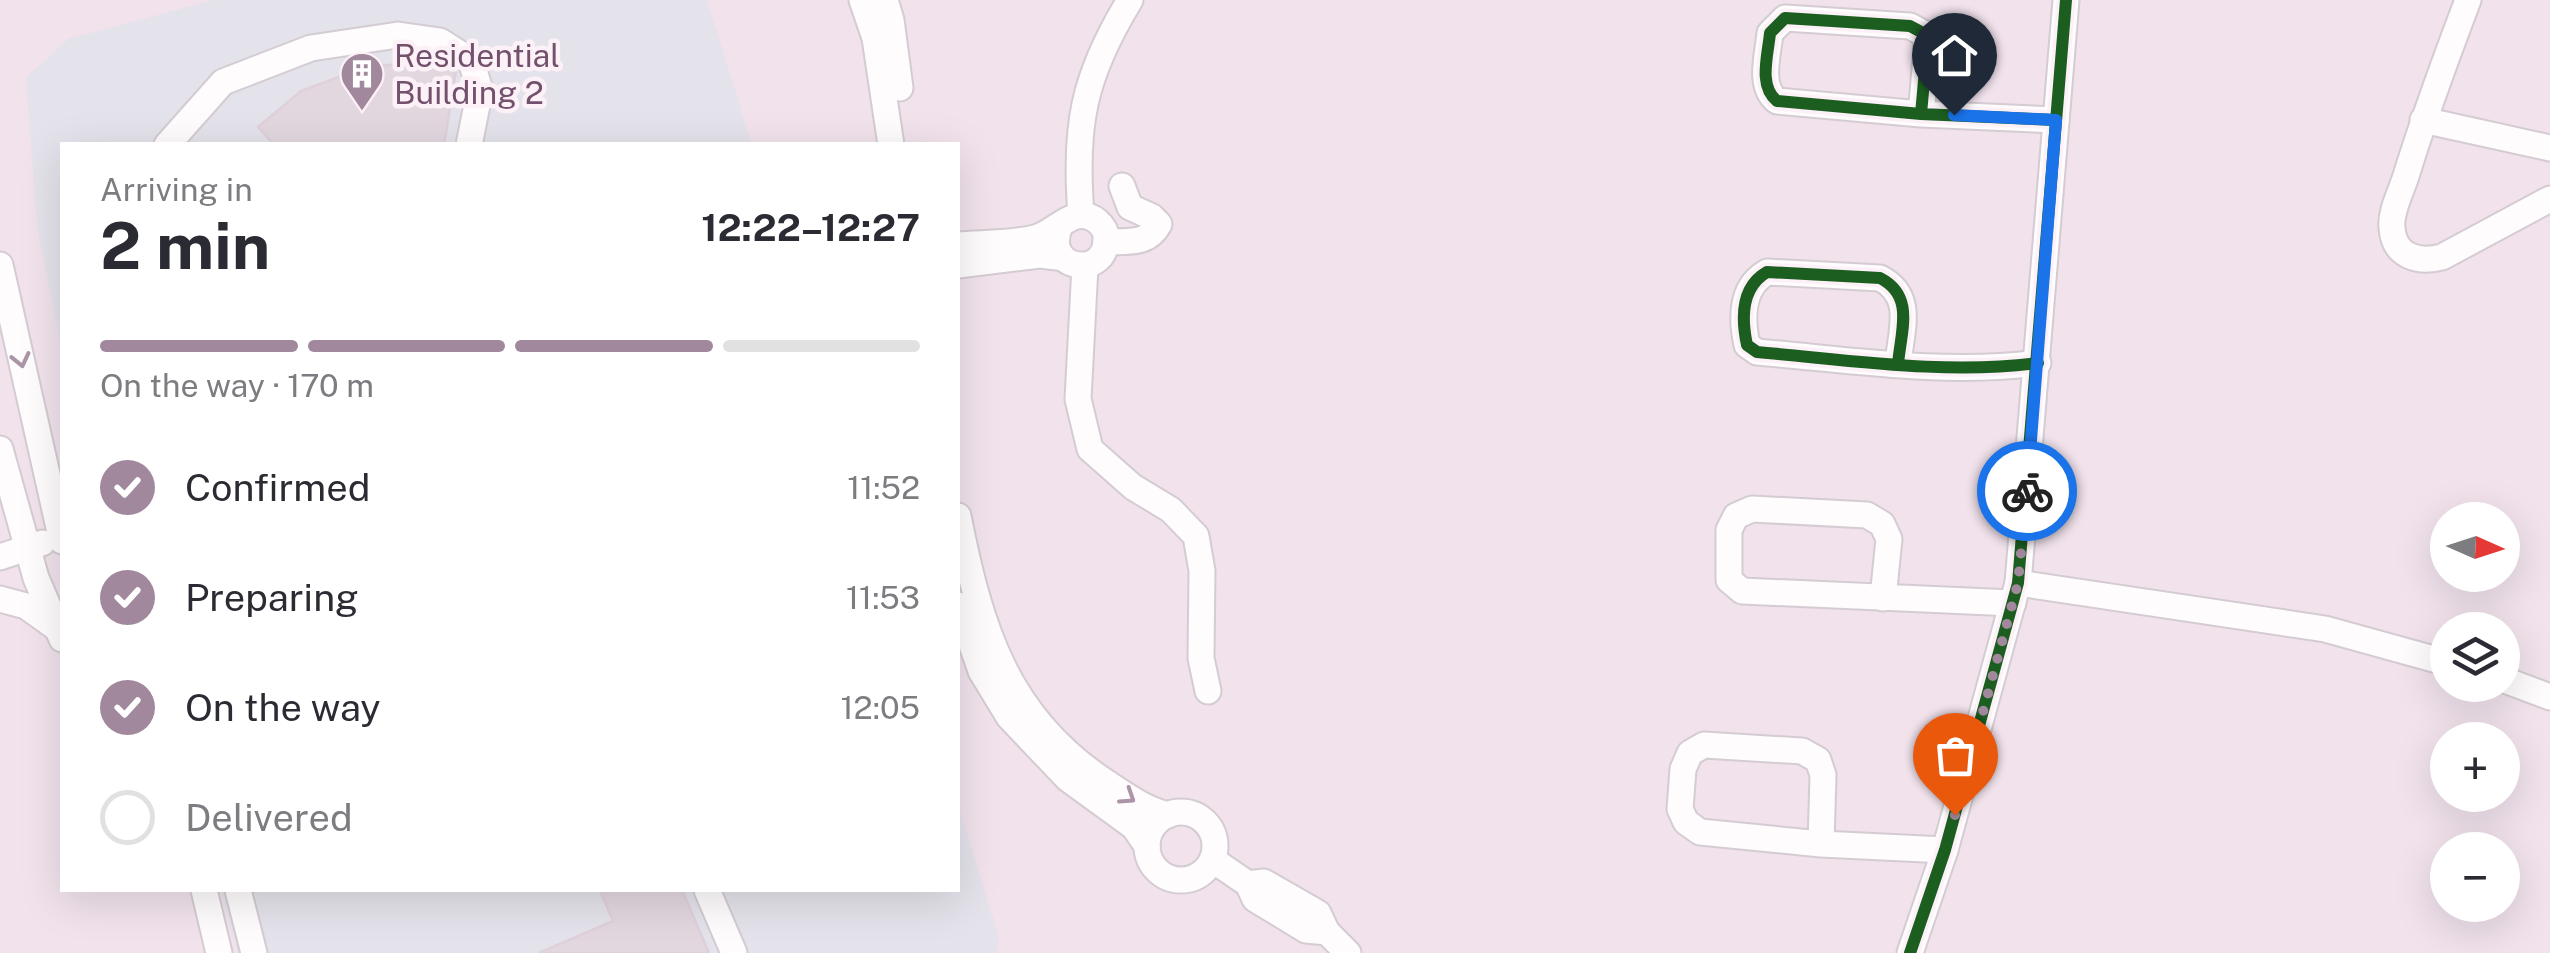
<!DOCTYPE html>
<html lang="en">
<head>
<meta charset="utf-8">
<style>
  body { margin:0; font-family:"Public Sans",sans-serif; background:#f2f2f3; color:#2b2b33; height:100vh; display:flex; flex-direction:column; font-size:38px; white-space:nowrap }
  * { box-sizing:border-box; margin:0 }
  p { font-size:32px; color:#7c7c81 }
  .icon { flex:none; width:55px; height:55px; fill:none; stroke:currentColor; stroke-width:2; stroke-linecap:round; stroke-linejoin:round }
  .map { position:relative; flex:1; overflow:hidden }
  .drawer { position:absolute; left:60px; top:142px; width:900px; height:750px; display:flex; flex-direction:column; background:#fff; border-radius:0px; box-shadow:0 10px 40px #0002 }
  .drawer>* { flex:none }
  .needle { width:65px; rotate:93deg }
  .tools { position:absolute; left:2430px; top:502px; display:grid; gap:20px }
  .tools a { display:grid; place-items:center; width:90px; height:90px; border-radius:50%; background:#fff; box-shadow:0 10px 40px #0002; font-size:50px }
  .pin { position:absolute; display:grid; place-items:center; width:85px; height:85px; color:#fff; margin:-102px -42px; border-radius:50% 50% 50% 0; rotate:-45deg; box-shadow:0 0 10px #0007 }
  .pin .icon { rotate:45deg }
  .courier { position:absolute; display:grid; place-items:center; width:100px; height:100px; margin:-50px; border:8px solid #1a73e8; border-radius:50%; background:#fff; color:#222; box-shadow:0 2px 12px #0007 }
  .overview em { font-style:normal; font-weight:700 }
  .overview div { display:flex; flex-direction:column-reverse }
  .overview { display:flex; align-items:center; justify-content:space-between; height:170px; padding:0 40px }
  h1 { font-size:65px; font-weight:700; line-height:75px }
  .bar { display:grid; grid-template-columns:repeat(4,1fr); gap:15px 10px; align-content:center; height:120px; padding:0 40px }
  .bar i { height:12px; border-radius:8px; background:#e1e1e2 }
  .bar .active { background:#a1889c }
  .bar p { grid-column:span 4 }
  ol { padding:0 40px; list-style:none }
  li { display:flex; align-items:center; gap:30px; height:110px }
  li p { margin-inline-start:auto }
  li .icon { padding:10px; border-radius:50%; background:#a1889c; color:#fff; stroke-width:4 }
  li:last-child { color:#7c7c81 }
  li i { width:55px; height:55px; border:5px solid #e1e1e2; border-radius:50% }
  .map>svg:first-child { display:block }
  .residential { fill:#f1e2ec; fill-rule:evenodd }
  .education { fill:#e4e2ea }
  .building { fill:#e2d6df; stroke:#dfd1db; stroke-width:2.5 }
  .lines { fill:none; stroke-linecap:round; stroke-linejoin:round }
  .minor-casing { stroke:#d4ccd2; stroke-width:29 }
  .minor { stroke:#fefcfd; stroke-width:25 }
  .cycleway-casing { stroke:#fdf1f8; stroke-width:19 }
  .cycleway { stroke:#1b5e20; stroke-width:12 }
  .oneway { stroke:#ab95a7 }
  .done { stroke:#a1889c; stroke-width:10; stroke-dasharray:0 18 }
  .route { stroke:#1a73e8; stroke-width:12 }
  .labels { text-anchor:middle; stroke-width:9; stroke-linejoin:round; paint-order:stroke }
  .poi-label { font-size:32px; fill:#73516d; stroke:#fdf1f8; text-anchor:start }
</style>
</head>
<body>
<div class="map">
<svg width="2550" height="953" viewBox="0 0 2550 953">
  <rect width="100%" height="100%" fill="#f6eef3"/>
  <path class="residential" d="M0,0h2550v953h-2550zM62,145h896v745h-896zM2448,520h54v55h-54zM2448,630h54v55h-54zM2448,740h54v55h-54zM2448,850h54v55h-54z"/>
  <g class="education">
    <polygon points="214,0 707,0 752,145 62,145 62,352 37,226 26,78 68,39"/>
    <polygon points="958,804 999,938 996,953 238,953 220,890 958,890"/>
  </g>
  <g class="building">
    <polygon points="412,63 447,65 456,71 444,145 274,145 258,127 301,91 365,67"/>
    <polygon points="600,890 682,890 709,953 539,953 613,921"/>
  </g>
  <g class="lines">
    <defs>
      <g id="minor">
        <polyline points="862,0 875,38 891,145"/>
        <polyline points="885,0 891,20 900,88"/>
        <path d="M2468,0c-22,58 -44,117 -62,176 -5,16 -16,36 -14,52 2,29 27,35 50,29l108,-58"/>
        <path d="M1921,114l6,-67 -2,-13 -15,-8 -125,-8 -15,15c-2,22 -12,53 7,68l144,13 135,6"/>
        <polyline points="2423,120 2550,148"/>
        <polyline points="167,145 223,82 311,48 398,35 440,41 471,61 480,90 469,145"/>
        <path d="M1081,215c-7,-89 2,-138 49,-215"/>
        <path d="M1106,242c22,-1 42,3 53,-18l-7,-7 -22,-10 -8,-21"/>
        <path d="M958,245c24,-2 53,-1 77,-7 21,-5 40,-35 62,-17 6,5 10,12 9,20 -2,39 -65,28 -46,-15"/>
        <polyline points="0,265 62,541"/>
        <polyline points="958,265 1040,255 1057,257"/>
        <polyline points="1085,266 1078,399 1090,449 1133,487 1171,510 1196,536 1202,571 1201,658 1208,691"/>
        <path d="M1898,364c3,-34 17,-68 -18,-86l-113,-6c-26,15 -26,45 -20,73l10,7c93,8 188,23 281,11"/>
        <polyline points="0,449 36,578 62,639"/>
        <path d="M958,516c22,111 48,201 149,267 20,13 37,26 61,32"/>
        <polyline points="0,557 42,543"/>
        <polyline points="2018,583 2325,629 2448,663"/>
        <polyline points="1883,598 1889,539 1882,524 1867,515 1752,509 1736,516 1729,530 1729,580 1742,591 2013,603"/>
        <polyline points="0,599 26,606 58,629"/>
        <polyline points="958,605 981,671 1009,717 1068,779 1134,827 1147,846"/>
        <polyline points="2502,679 2550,697"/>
        <circle cx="1181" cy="846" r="34"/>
        <polyline points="1821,844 1823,775 1818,760 1802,751 1704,745 1690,753 1683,769 1680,809 1686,822 1700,832 1821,844 1945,850"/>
        <polyline points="1213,860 1248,884 1255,899 1306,930 1327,932"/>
        <polyline points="1248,884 1264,882 1318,913 1327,932 1348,953"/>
        <polyline points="204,890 219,953"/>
        <polyline points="238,890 254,953"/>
        <polyline points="707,890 734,953"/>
        <polyline points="1910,953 1945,850 2018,583 2066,0"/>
      </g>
    </defs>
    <use href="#minor" class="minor-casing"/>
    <use href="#minor" class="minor"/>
    <defs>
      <g id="cycleway">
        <path d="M1921,114l6,-67 -2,-13 -15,-8 -125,-8 -15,15c-2,22 -12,53 7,68l144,13 135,6"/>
        <path d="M1898,364c3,-34 17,-68 -18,-86l-113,-6c-26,15 -26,45 -20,73l10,7c93,8 188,23 281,11"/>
        <polyline points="1910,953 1945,850 2018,583 2066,0"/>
      </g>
    </defs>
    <use href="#cycleway" class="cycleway-casing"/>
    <use href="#cycleway" class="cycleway"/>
  </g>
  <defs><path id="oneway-chevron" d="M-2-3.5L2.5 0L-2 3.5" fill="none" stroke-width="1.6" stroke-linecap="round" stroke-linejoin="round" transform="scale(2.5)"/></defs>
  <g class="oneway">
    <use href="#oneway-chevron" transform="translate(21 360) rotate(77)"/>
    <use href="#oneway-chevron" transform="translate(1128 797) rotate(33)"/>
  </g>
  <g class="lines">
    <polyline class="done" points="1955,815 2018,583 2027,491"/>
    <polyline class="route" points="1954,115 2056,120 2027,491"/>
  </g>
  <defs>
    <symbol id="building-pin" viewBox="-11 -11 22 30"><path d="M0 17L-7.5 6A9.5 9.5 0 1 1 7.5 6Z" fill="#a1889c" stroke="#fdf1f8"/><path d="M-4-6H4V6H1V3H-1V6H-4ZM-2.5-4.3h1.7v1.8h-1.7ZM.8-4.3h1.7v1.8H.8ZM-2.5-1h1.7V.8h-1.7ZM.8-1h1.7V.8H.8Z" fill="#fff"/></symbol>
  </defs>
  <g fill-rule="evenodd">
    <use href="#building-pin" x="337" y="49" width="50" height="68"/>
  </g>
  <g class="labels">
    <g class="poi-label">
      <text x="394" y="67">Residential<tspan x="394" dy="37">Building 2</tspan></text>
    </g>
  </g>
</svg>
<div class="tools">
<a><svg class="needle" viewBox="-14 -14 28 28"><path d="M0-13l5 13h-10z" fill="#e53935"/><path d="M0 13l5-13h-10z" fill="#7c7c81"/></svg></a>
<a><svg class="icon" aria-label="layers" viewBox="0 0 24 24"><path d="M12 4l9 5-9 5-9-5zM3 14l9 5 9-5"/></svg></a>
<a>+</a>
<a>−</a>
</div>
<div class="pin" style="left:1955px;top:815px;background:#ea580c"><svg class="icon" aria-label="bag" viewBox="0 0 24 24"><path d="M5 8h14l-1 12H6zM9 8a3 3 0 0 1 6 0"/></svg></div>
<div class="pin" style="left:1954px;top:115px;background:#1f2937"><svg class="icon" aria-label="home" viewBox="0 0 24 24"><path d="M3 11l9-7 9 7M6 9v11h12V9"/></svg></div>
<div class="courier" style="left:2027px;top:491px"><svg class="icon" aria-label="bike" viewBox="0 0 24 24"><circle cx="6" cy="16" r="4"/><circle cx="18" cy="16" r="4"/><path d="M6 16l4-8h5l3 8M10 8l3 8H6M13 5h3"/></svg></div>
<section class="drawer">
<div class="overview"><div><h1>2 min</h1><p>Arriving in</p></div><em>12:22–12:27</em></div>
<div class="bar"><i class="active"></i><i class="active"></i><i class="active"></i><i></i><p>On the way · 170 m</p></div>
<ol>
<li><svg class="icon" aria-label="check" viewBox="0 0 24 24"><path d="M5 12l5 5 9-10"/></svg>Confirmed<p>11:52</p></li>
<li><svg class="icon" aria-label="check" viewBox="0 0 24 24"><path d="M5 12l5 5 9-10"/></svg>Preparing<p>11:53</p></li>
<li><svg class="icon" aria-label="check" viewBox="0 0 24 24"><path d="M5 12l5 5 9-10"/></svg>On the way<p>12:05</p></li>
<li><i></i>Delivered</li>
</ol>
</section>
</div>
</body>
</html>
